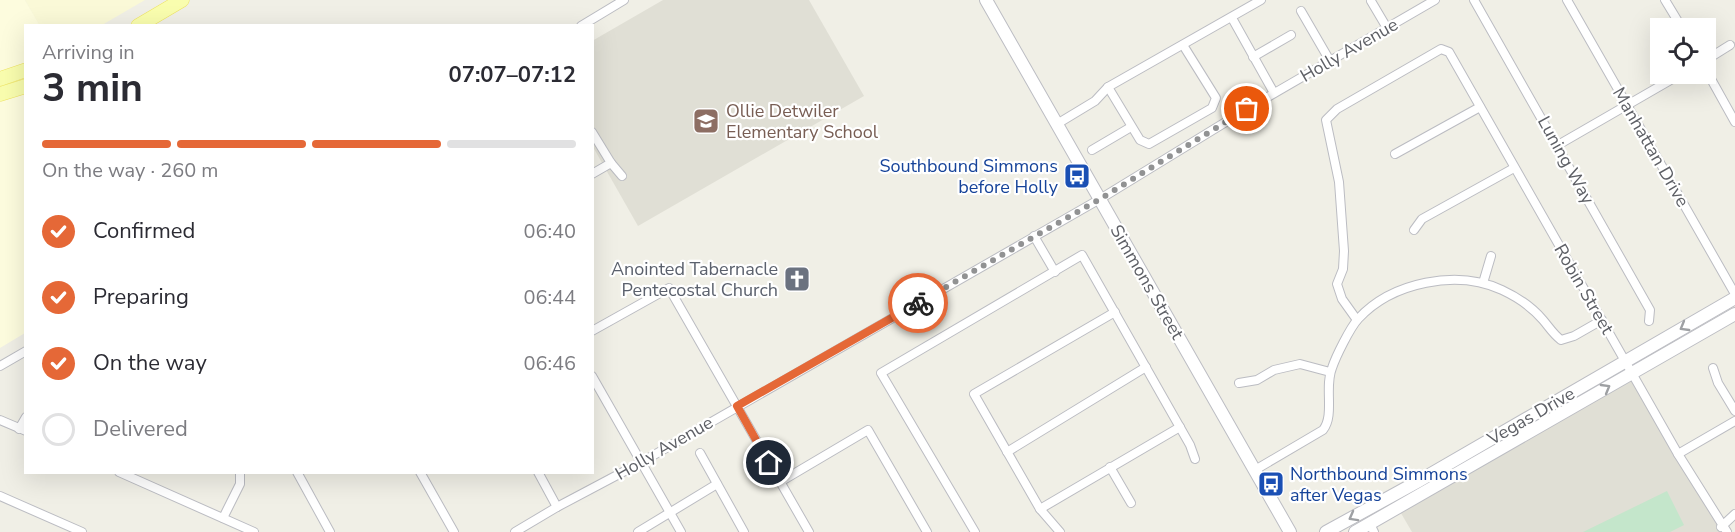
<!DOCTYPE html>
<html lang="en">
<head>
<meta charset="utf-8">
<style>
  body { margin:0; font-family:"Nunito Sans",sans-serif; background:#f2f2f3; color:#2b2b33; height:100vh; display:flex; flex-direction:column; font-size:22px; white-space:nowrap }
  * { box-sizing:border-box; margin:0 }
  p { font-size:20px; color:#7c7c81 }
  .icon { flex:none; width:33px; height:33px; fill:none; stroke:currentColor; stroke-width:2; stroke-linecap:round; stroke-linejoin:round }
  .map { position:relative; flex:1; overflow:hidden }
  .drawer { position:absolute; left:24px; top:24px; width:570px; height:450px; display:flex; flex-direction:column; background:#fff; border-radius:0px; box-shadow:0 6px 24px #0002 }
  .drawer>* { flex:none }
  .tools { position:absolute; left:1650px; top:18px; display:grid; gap:12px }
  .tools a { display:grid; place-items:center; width:66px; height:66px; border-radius:0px; background:#fff; box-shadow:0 6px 24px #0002; font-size:30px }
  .pin { position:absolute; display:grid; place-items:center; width:51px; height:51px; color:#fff; margin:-26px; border:3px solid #fff; border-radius:50%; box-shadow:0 2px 6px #0007 }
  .courier { position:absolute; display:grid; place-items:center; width:60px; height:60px; margin:-30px; border:4px solid #e56837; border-radius:50%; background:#fff; color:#222; box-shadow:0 2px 8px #0007 }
  .summary em { font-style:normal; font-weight:700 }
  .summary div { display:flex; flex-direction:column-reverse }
  .summary { display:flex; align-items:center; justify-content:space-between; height:102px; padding:0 18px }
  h1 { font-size:39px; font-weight:700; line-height:45px }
  .bar { display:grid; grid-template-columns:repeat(4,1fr); gap:9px 6px; align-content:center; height:72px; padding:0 18px }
  .bar i { height:8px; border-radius:4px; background:#e1e1e2 }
  .bar .active { background:#e56837 }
  .bar p { grid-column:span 4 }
  ol { padding:0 18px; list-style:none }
  li { display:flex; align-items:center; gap:18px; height:66px }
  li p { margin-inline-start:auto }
  li .icon { padding:6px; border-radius:50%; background:#e56837; color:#fff; stroke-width:4 }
  li:last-child { color:#7c7c81 }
  li i { width:33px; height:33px; border:3px solid #e1e1e2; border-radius:50% }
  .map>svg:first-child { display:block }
  .commercial { fill:#fdfcde }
  .education { fill:#e0dfd5 }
  .green { fill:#c4e6cb }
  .sand { fill:#faf9d7 }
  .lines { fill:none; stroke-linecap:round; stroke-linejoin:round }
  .minor-casing { stroke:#bbbcc2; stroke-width:10 }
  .secondary-casing { stroke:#bcbdc3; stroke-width:14 }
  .primary-casing { stroke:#eee361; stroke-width:15 }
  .minor { stroke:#fff; stroke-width:8 }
  .secondary { stroke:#fff; stroke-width:12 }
  .primary { stroke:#f9fdae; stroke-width:14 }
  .oneway { stroke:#9ea0a3 }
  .done { stroke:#919293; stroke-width:6; stroke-dasharray:0 10.8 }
  .route { stroke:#e56837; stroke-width:8 }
  .labels { text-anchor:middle; stroke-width:4.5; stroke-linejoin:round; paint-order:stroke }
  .street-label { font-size:18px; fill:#5e6066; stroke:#fff }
  .education-label { font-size:18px; fill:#785e54; stroke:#fff; text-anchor:start }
  .transit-label { font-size:18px; fill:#164399; stroke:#fff; text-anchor:end }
  .worship-label { font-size:18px; fill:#5b616d; stroke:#fff; text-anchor:end }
</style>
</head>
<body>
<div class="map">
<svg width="1735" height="532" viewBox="0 0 1735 532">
  <rect width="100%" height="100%" fill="#f0efe6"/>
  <polygon class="commercial" points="0,0 25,0 40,25 26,26 25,333 0,348"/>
  <g class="education">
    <polygon points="663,0 809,0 864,96 638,226 593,147 592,41"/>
    <polygon points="1632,373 1727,532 1412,532 1398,508"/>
  </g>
  <polygon class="green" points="1667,491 1684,525 1670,532 1583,532"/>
  <polygon class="sand" points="25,0 145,0 102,25 40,26"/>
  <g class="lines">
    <defs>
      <g id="minor">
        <polyline points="1474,0 1650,310 1649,321"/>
        <polyline points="1567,0 1735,294"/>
        <polyline points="1665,0 1682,28"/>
        <polyline points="1371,1 1387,28"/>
        <polyline points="1301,11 1330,61"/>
        <polyline points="1232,18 1274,93"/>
        <polyline points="581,26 624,0"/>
        <polyline points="1253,57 1291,35"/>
        <polyline points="1706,60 1730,45"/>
        <polyline points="1706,70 1735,122"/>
        <polyline points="1108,87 1140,140 1149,144 1212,108 1216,98 1183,45"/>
        <polyline points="1057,124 1095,101 1108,87 1261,0"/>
        <polyline points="592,132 611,163 622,176"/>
        <polyline points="1558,145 1681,74"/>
        <polyline points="1092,150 1131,127"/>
        <polyline points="1395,154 1480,107"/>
        <polyline points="592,174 611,163"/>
        <polyline points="1414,230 1422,219 1514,168"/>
        <polyline points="1034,236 1055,272"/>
        <polyline points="1483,283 1491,256"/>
        <polyline points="1357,320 1342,299 1337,284 1343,269 1344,251 1339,182 1326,120 1337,109 1441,49 1449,52 1678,454 1727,532"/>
        <polyline points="592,331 669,288 809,532"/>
        <polyline points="0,366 26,351"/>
        <polyline points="1713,368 1718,383 1735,411"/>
        <polyline points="592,376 681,532"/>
        <polyline points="1239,383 1257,380 1274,370 1300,364 1330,372"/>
        <polyline points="0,420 26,431"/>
        <polyline points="19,429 26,417"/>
        <polyline points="1007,452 1146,367"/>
        <polyline points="700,453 744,532"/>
        <polyline points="1678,454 1735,421"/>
        <polyline points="1110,467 1131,503"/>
        <path d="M1255,470l68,-40c12,-15 1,-43 9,-62 4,-12 18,-40 26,-49 34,-37 99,-50 144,-29 15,7 30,17 41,30 6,7 10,14 18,20l13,-4 28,-16"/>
        <polyline points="119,472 254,532"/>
        <polyline points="297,472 330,532"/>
        <polyline points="420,472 454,532"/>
        <polyline points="538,472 557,507"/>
        <polyline points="780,482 868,430 927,532"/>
        <polyline points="0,496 82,532"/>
        <polyline points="1040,509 1180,427"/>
        <polyline points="223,518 240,484 240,472"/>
        <polyline points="1370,524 1374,532"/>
        <polyline points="1721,527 1735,514"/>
        <polyline points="515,532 557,507 640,463 1100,199 1247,109 1435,0"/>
        <polyline points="638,532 717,484"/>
        <polyline points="975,532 881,373 1082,255 1190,445 1195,459"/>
        <polyline points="1060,532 1040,509 974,394 1115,312"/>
      </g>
      <g id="secondary">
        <polyline points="986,0 1290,532"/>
        <polyline points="1326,532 1417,482 1735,298"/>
        <polyline points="1355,532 1735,314"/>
      </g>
      <g id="primary">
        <polyline points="138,26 182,0"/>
        <polyline points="0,79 26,70"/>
        <polyline points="0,94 26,86"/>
      </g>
    </defs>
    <use href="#minor" class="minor-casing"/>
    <use href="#secondary" class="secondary-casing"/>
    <use href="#primary" class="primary-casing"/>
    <use href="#minor" class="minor"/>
    <use href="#secondary" class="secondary"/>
    <use href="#primary" class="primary"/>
  </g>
  <defs><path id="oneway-chevron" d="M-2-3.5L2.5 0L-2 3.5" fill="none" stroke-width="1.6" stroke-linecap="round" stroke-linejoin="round" transform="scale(1.5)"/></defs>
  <g class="oneway">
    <use href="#oneway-chevron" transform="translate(1684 327) rotate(150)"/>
    <use href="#oneway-chevron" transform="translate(1606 388) rotate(-30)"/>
    <use href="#oneway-chevron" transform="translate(1353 517) rotate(151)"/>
  </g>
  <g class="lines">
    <polyline class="done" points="918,303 1100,199 1247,109"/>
    <polyline class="route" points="769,463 737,406 918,303"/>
  </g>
  <defs>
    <symbol id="school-square" viewBox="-11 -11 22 22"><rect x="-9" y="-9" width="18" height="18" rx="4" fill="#8d6e63" stroke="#fff"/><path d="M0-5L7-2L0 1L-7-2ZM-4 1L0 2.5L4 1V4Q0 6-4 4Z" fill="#fff"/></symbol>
    <symbol id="bus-square" viewBox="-11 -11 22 22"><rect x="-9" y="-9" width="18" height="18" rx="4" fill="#1a4fb4" stroke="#fff"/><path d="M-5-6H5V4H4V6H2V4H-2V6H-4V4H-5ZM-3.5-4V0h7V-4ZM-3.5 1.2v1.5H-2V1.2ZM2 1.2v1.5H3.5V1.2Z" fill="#fff"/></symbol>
    <symbol id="church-square" viewBox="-11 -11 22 22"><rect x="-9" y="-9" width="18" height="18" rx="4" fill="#6b7280" stroke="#fff"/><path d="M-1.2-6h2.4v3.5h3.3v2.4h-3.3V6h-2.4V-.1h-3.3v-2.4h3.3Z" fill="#fff"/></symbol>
  </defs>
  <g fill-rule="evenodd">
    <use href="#school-square" x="691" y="106" width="30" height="30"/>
    <use href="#bus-square" x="1062" y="161" width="30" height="30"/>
    <use href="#church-square" x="782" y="264" width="30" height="30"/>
    <use href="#bus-square" x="1256" y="469" width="30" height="30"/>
  </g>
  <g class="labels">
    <g class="street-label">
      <text transform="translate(1349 50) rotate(-30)" y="6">Holly Avenue</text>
      <text transform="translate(1651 147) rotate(60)" y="6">Manhattan Drive</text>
      <text transform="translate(1566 160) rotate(61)" y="6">Luning Way</text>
      <text transform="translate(1147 282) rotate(60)" y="6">Simmons Street</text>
      <text transform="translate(1584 289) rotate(60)" y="6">Robin Street</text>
      <text transform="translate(1531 416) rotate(-30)" y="6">Vegas Drive</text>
      <text transform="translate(664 448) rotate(-30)" y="6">Holly Avenue</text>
    </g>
    <g class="education-label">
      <text x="726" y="117">Ollie Detwiler<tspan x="726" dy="21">Elementary School</tspan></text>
    </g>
    <g class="transit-label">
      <text x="1058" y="172">Southbound Simmons<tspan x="1058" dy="21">before Holly</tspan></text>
      <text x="1290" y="480" text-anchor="start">Northbound Simmons<tspan x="1290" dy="21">after Vegas</tspan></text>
    </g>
    <g class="worship-label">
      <text x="778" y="275">Anointed Tabernacle<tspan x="778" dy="21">Pentecostal Church</tspan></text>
    </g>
  </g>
</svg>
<div class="tools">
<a><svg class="icon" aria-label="locate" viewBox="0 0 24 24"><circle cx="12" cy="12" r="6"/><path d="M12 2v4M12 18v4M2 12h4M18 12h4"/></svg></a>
</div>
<div class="pin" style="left:1247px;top:109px;background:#ea580c"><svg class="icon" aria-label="bag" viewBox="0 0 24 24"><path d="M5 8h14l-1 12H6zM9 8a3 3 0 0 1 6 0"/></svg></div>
<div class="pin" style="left:769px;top:463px;background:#1f2937"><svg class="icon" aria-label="home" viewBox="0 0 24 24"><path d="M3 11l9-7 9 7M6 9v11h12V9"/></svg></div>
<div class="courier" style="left:918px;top:303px"><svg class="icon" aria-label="bike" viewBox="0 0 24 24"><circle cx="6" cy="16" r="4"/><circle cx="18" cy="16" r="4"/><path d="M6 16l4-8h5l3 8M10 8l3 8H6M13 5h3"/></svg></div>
<section class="drawer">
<div class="summary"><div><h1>3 min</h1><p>Arriving in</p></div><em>07:07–07:12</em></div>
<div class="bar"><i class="active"></i><i class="active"></i><i class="active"></i><i></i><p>On the way · 260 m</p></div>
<ol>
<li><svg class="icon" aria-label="check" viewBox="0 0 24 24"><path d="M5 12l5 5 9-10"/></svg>Confirmed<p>06:40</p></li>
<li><svg class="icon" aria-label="check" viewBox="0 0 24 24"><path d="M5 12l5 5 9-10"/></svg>Preparing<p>06:44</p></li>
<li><svg class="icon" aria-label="check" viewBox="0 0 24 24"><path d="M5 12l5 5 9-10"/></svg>On the way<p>06:46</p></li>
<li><i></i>Delivered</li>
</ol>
</section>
</div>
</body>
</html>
